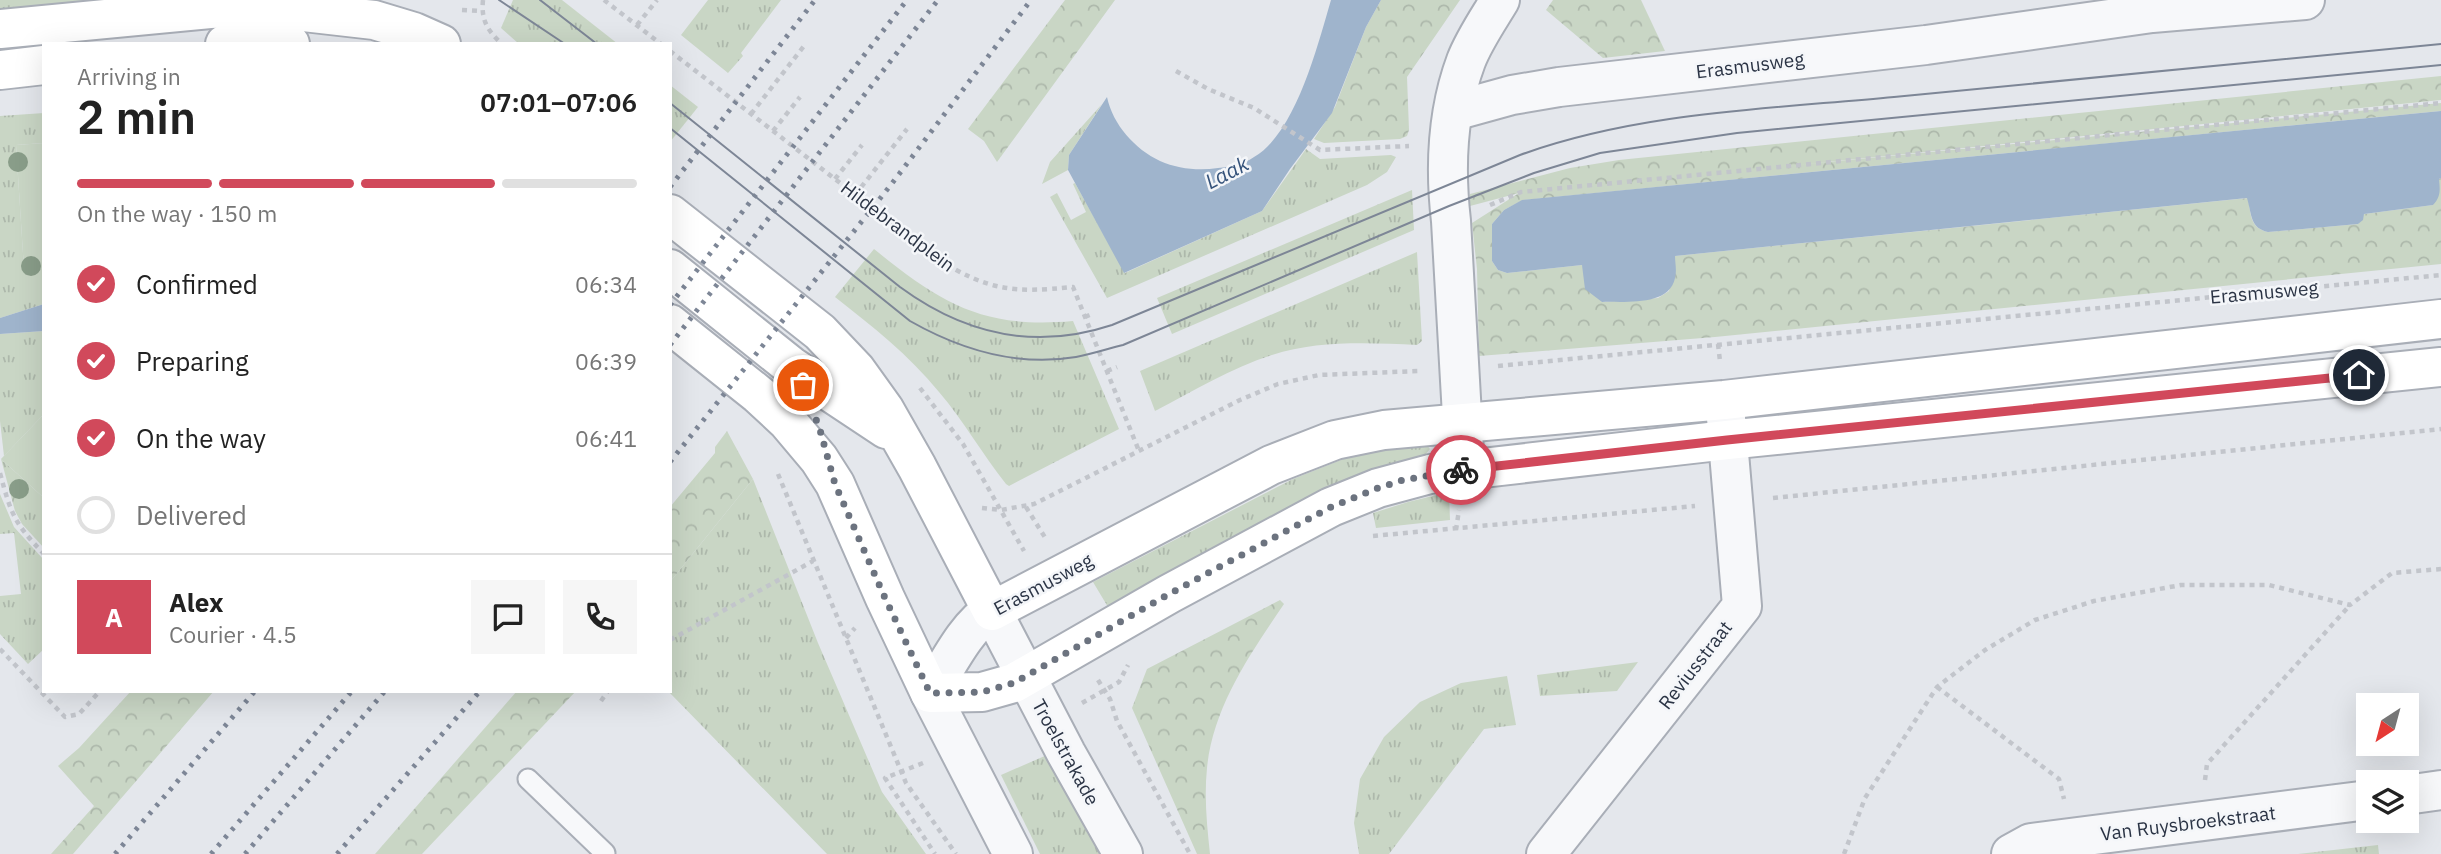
<!DOCTYPE html>
<html lang="en">
<head>
<meta charset="utf-8">
<style>
  body { margin:0; font-family:"IBM Plex Sans",sans-serif; background:#f6f6f6; color:#222; height:100vh; display:flex; flex-direction:column; font-size:26px; white-space:nowrap }
  * { box-sizing:border-box; margin:0 }
  p { font-size:23px; color:#767676 }
  .icon { flex:none; width:38px; height:38px; fill:none; stroke:currentColor; stroke-width:2; stroke-linecap:round; stroke-linejoin:round }
  .map { position:relative; flex:1; overflow:hidden }
  .sheet { position:absolute; left:42px; top:42px; width:630px; height:651px; display:flex; flex-direction:column; background:#fff; border-radius:0px; box-shadow:0 7px 28px #0002 }
  .sheet>* { flex:none }
  .needle { width:46px; rotate:216deg }
  .tools { position:absolute; left:2356px; top:693px; display:grid; gap:14px }
  .tools a { display:grid; place-items:center; width:63px; height:63px; border-radius:0px; background:#fff; box-shadow:0 7px 28px #0002; font-size:35px }
  .pin { position:absolute; display:grid; place-items:center; width:60px; height:60px; color:#fff; margin:-30px; border:4px solid #fff; border-radius:50%; box-shadow:0 2px 7px #0007 }
  .courier { position:absolute; display:grid; place-items:center; width:70px; height:70px; margin:-35px; border:5px solid #d1495b; border-radius:50%; background:#fff; color:#222; box-shadow:0 2px 9px #0007 }
  .summary em { font-style:normal; font-weight:600 }
  .summary div { display:flex; flex-direction:column-reverse }
  .summary { display:flex; align-items:center; justify-content:space-between; height:119px; padding:0 35px }
  h1 { font-size:46px; font-weight:600; line-height:52px }
  .bar { display:grid; grid-template-columns:repeat(4,1fr); gap:10px 7px; align-content:center; height:84px; padding:0 35px }
  .bar i { height:9px; border-radius:5px; background:#e0e0e0 }
  .bar .on { background:#d1495b }
  .bar p { grid-column:span 4 }
  .line { display:flex; align-items:center; gap:18px; padding:0 35px; border-top:2px solid #e0e0e0 }
  .line div { flex:1 }
  .round { display:grid; place-items:center; flex:none; width:74px; height:74px; border-radius:0px; background:#f6f6f6 }
  ol { padding:0 35px; list-style:none }
  li { display:flex; align-items:center; gap:21px; height:77px }
  li p { margin-inline-start:auto }
  li .icon { padding:7px; border-radius:50%; background:#d1495b; color:#fff; stroke-width:4 }
  li:last-child { color:#767676 }
  li i { width:38px; height:38px; border:4px solid #e0e0e0; border-radius:50% }
  .map>svg:first-child { display:block }
  .grass { fill:url(#grass-tufts) }
  .forest { fill:url(#forest-crowns) }
  .garden { fill:#c9d6c5 }
  .water { fill:#9fb4cc }
  .lines { fill:none; stroke-linecap:round; stroke-linejoin:round }
  .service-casing { stroke:#a9aeb7; stroke-width:23 }
  .minor-casing { stroke:#a9aeb7; stroke-width:42 }
  .secondary-casing { stroke:#a9aeb7; stroke-width:42 }
  .path { stroke:#c2c5cb; stroke-width:4.5; stroke-dasharray:5 5; stroke-linecap:butt }
  .service { stroke:#f7f8fa; stroke-width:19 }
  .minor { stroke:#f7f8fa; stroke-width:38 }
  .secondary { stroke:#fff; stroke-width:38 }
  .tram { stroke:#7d8696; stroke-width:2 }
  .rail { stroke:#7d8696; stroke-width:5; stroke-dasharray:3.5 7; stroke-linecap:butt }
  .tree { fill:#899d89 }
  .done { stroke:#6c737f; stroke-width:7; stroke-dasharray:0 12.6 }
  .route { stroke:#d1495b; stroke-width:9 }
  .labels { text-anchor:middle; stroke-width:5; stroke-linejoin:round; paint-order:stroke }
  .street-label { font-size:19px; fill:#2b3445; stroke:#f4f6f9 }
  .water-label { font-size:21px; font-style:italic; fill:#34527a; stroke:#f4f6f9 }
</style>
</head>
<body>
<div class="map">
<svg width="2441" height="854" viewBox="0 0 2441 854">
  <defs>
    <pattern id="grass-tufts" width="24" height="20" patternUnits="userSpaceOnUse" patternTransform="scale(1.75)"><rect width="24" height="20" fill="#c9d6c5"/><path d="M3 7l-1-3M5 7V3M7 7l1-3M15 17l-1-3M17 17v-4M19 17l1-3" fill="none" stroke="#adb8ab"/></pattern>
    <pattern id="forest-crowns" width="20" height="18" patternUnits="userSpaceOnUse" patternTransform="scale(1.75)"><rect width="20" height="18" fill="#c9d6c5"/><path d="M2 6a3 3 0 1 1 6 0M12 15a3 3 0 1 1 6 0" fill="none" stroke="#adb8ab"/></pattern>
  </defs>
  <rect width="100%" height="100%" fill="#e4e7ec"/>
  <g class="grass">
    <polygon points="0,0 114,0 0,10"/>
    <polygon points="513,0 562,0 618,44 519,44 501,28"/>
    <polygon points="708,0 781,0 741,53 743,56 728,73 681,35"/>
    <polygon points="670,85 698,107 670,142"/>
    <polygon points="1102,104 1069,155 1068,170 1042,184 1050,162"/>
    <polygon points="44,113 44,143 16,145 24,269 44,268 44,304 0,318 0,116"/>
    <polygon points="1306,149 1320,159 1391,155 1396,157 1387,172 1367,185 1107,298 1050,197 1057,193 1071,220 1086,212 1073,184 1075,183 1125,273 1262,211"/>
    <polygon points="1412,190 1414,230 1172,334 1157,298"/>
    <path d="M874,249c68,55 109,80 199,72l46,108 -110,57 -3,-2c-24,-30 -42,-63 -67,-92 -30,-37 -67,-66 -104,-95z"/>
    <path d="M1417,252l5,89 -5,4c-47,-2 -99,-5 -145,10 -41,13 -79,36 -117,56l-15,-40z"/>
    <polygon points="44,331 44,414 4,456 0,421 0,334"/>
    <polygon points="1426,444 1430,449 1424,456 1303,501 1108,607 1093,582 1293,479 1361,452"/>
    <polygon points="1,459 44,498 44,548 22,524 15,511"/>
    <polygon points="753,479 818,643 882,792 926,854 827,854 668,691 670,691 670,582"/>
    <polygon points="1449,492 1450,520 1376,528 1373,513 1408,502"/>
    <polygon points="0,494 14,527 44,560 44,649 28,664 0,634 0,596 21,594 14,533 0,534"/>
    <polygon points="1638,662 1617,691 1540,696 1537,675"/>
    <polygon points="1507,676 1516,725 1484,729 1389,854 1359,854 1354,823 1360,779 1384,737 1420,702 1461,683"/>
    <polygon points="1047,755 1103,854 1040,854 1001,775"/>
    <polygon points="2378,845 2379,854 2298,854"/>
  </g>
  <g class="forest">
    <polygon points="1065,0 1115,0 997,162 984,141 968,129"/>
    <polygon points="1381,0 1460,0 1407,77 1409,130 1407,136 1400,139 1324,143 1314,139 1335,107 1366,27"/>
    <polygon points="1553,0 1641,0 1665,51 1603,58 1546,10"/>
    <path d="M2441,76v24l-645,65 645,-62v8l-918,89 -19,10 -12,14v37l6,9 9,3 75,-8 20,37 56,-4 11,-7 6,-35 573,-58c3,17 2,30 20,34l90,-8 6,-10 69,-9 6,-26 2,-1v86l-726,73 -236,19 -2,-87 -5,-46 47,-30 -49,13v-12l100,-26 49,-8z"/>
    <polygon points="727,431 753,479 670,582 670,507 715,453 715,447"/>
    <path d="M1280,600l4,4c-34,50 -71,103 -77,164 -3,29 0,58 3,86h-13l-65,-146 15,-39z"/>
    <polygon points="131,691 214,691 73,854 51,854 94,806 58,766 79,748"/>
    <polygon points="517,691 576,691 422,854 375,854"/>
  </g>
  <g class="garden">
    <polygon points="44,143 44,268 24,269 16,145"/>
    <polygon points="44,414 44,498 1,459"/>
  </g>
  <g class="water">
    <path d="M1331,0h50l-15,27 -34,86 -42,56 -28,42 -138,62 -56,-103 1,-15 38,-58c6,28 28,52 53,64 18,8 39,10 58,7 13,-1 26,-4 36,-11 42,-24 64,-113 77,-157z"/>
    <path d="M2441,111v67l-2,1c1,11 2,18 -6,26l-69,9 -1,6 -5,4 -90,8c-18,-4 -16,-17 -21,-34l-572,58c0,6 2,15 0,22 -6,29 -51,23 -73,24l-17,-13 -3,-24 -75,8 -9,-3 -6,-9v-37l12,-14 18,-10z"/>
    <polygon points="44,304 44,331 0,334 0,318"/>
  </g>
  <g class="lines">
    <defs>
      <polyline id="service" points="528,779 605,853"/>
      <g id="minor">
        <polyline points="1454,111 1512,95 1559,87 1926,45 2152,13 2305,0"/>
        <path d="M1465,469l-14,-248c-6,-52 -4,-109 15,-160 8,-21 22,-41 34,-61"/>
        <polyline points="2406,795 2441,790"/>
        <path d="M1013,854l-83,-161c16,-25 37,-69 62,-82l74,142 57,101"/>
        <polyline points="1546,854 1742,606 1725,406"/>
        <polyline points="2011,854 2031,843 2368,800"/>
      </g>
      <g id="secondary">
        <polyline points="0,29 210,9 260,7 374,20 414,32 441,44"/>
        <polyline points="225,44 250,41 290,44"/>
        <polyline points="0,70 44,65"/>
        <polyline points="670,214 820,332 856,370 884,409 917,467 992,611 1271,465 1335,440 1384,430 1724,400 2441,319"/>
        <polyline points="670,269 791,366 886,429"/>
        <polyline points="670,324 759,395 787,421 819,459 835,484 885,598 930,693 982,692 1014,683 1169,594 1331,507 1378,488 1430,474 1727,440 2441,367"/>
      </g>
    </defs>
    <use href="#service" class="service-casing"/>
    <use href="#minor" class="minor-casing"/>
    <use href="#secondary" class="secondary-casing"/>
    <g class="path">
      <path d="M483,0c-2,20 4,30 19,44"/>
      <polyline points="604,0 661,44"/>
      <polyline points="462,10 482,11"/>
      <polyline points="637,25 657,0"/>
      <path d="M670,51l268,208c50,32 76,34 135,28l66,164"/>
      <polyline points="1176,71 1208,89 1254,108 1320,150 1409,146"/>
      <polyline points="751,114 804,46"/>
      <polyline points="773,131 800,97"/>
      <polyline points="835,179 862,145"/>
      <polyline points="855,195 907,129"/>
      <polyline points="1490,205 1521,192 2441,103"/>
      <polyline points="1085,317 1094,313"/>
      <polyline points="1718,344 1720,361"/>
      <polyline points="1498,366 2441,275"/>
      <polyline points="1107,371 1117,367"/>
      <polyline points="920,388 963,444 1024,551"/>
      <path d="M0,473c11,41 14,50 44,81"/>
      <polyline points="778,474 906,783 956,854"/>
      <polyline points="1773,498 2441,429"/>
      <polyline points="1026,507 1046,539"/>
      <polyline points="982,508 1001,510 1034,504 1240,400 1278,384 1319,375 1419,371"/>
      <polyline points="1456,530 1459,510"/>
      <polyline points="1373,536 1695,506"/>
      <polyline points="846,638 855,628"/>
      <polyline points="670,640 813,561"/>
      <polyline points="0,649 65,717 79,714 100,691"/>
      <polyline points="1098,680 1110,699 1117,721 1190,854"/>
      <polyline points="1937,687 2059,779 2064,799"/>
      <polyline points="601,701 608,691"/>
      <polyline points="1082,703 1119,682 1128,665"/>
      <polyline points="923,763 885,778 935,854"/>
      <polyline points="2205,780 2207,764 2350,605"/>
      <polyline points="1844,854 1865,798 1937,687 1985,650 2035,620 2094,601 2181,585 2269,585 2350,605 2392,573 2441,569"/>
    </g>
    <use href="#service" class="service"/>
    <use href="#minor" class="minor"/>
    <use href="#secondary" class="secondary"/>
    <g class="tram">
      <polyline points="499,0 565,44"/>
      <polyline points="540,0 597,44"/>
      <path d="M670,103l230,184c64,47 134,64 212,38l408,-170c119,-43 249,-46 374,-58 183,-18 365,-36 547,-53"/>
      <path d="M670,128l240,193c51,29 106,46 166,36 16,-3 31,-8 47,-12l326,-139 85,-33 66,-20 137,-20 704,-68"/>
    </g>
    <g class="rail">
      <polyline points="670,187 815,0"/>
      <polyline points="670,305 907,0"/>
      <polyline points="670,345 938,0"/>
      <polyline points="670,462 890,186 1031,0"/>
      <polyline points="115,854 255,691"/>
      <polyline points="211,854 352,691"/>
      <polyline points="245,854 385,691"/>
      <polyline points="337,854 480,691"/>
    </g>
  </g>
  <g class="tree">
    <circle cx="18" cy="162" r="10"/>
    <circle cx="31" cy="266" r="10"/>
    <circle cx="19" cy="489" r="10"/>
  </g>
  <g class="lines">
    <polyline class="done" points="803,385 820,430 835,484 885,598 930,693 982,692 1014,683 1169,594 1331,507 1378,488 1403,480 1461,470"/>
    <polyline class="route" points="1461,470 1727,440 2359,375"/>
  </g>
  <g class="labels">
    <g class="street-label">
      <text transform="translate(1750 65) rotate(-7)" y="7">Erasmusweg</text>
      <text transform="translate(898 226) rotate(37)" y="7">Hildebrandplein</text>
      <text transform="translate(2264 292) rotate(-5)" y="7">Erasmusweg</text>
      <text transform="translate(1043 584) rotate(-28)" y="7">Erasmusweg</text>
      <text transform="translate(1695 665) rotate(-52)" y="7">Reviusstraat</text>
      <text transform="translate(1066 752) rotate(61)" y="7">Troelstrakade</text>
      <text transform="translate(2188 823) rotate(-7)" y="7">Van Ruysbroekstraat</text>
    </g>
    <g class="water-label">
      <text transform="translate(1227 173) rotate(-28)" y="7">Laak</text>
    </g>
  </g>
</svg>
<div class="tools">
<a><svg class="needle" viewBox="-14 -14 28 28"><path d="M0-13l5 13h-10z" fill="#e53935"/><path d="M0 13l5-13h-10z" fill="#767676"/></svg></a>
<a><svg class="icon" aria-label="layers" viewBox="0 0 24 24"><path d="M12 4l9 5-9 5-9-5zM3 14l9 5 9-5"/></svg></a>
</div>
<div class="pin" style="left:803px;top:385px;background:#ea580c"><svg class="icon" aria-label="bag" viewBox="0 0 24 24"><path d="M5 8h14l-1 12H6zM9 8a3 3 0 0 1 6 0"/></svg></div>
<div class="pin" style="left:2359px;top:375px;background:#1f2937"><svg class="icon" aria-label="home" viewBox="0 0 24 24"><path d="M3 11l9-7 9 7M6 9v11h12V9"/></svg></div>
<div class="courier" style="left:1461px;top:470px"><svg class="icon" aria-label="bike" viewBox="0 0 24 24"><circle cx="6" cy="16" r="4"/><circle cx="18" cy="16" r="4"/><path d="M6 16l4-8h5l3 8M10 8l3 8H6M13 5h3"/></svg></div>
<section class="sheet">
<div class="summary"><div><h1>2 min</h1><p>Arriving in</p></div><em>07:01–07:06</em></div>
<div class="bar"><i class="on"></i><i class="on"></i><i class="on"></i><i></i><p>On the way · 150 m</p></div>
<ol>
<li><svg class="icon" aria-label="check" viewBox="0 0 24 24"><path d="M5 12l5 5 9-10"/></svg>Confirmed<p>06:34</p></li>
<li><svg class="icon" aria-label="check" viewBox="0 0 24 24"><path d="M5 12l5 5 9-10"/></svg>Preparing<p>06:39</p></li>
<li><svg class="icon" aria-label="check" viewBox="0 0 24 24"><path d="M5 12l5 5 9-10"/></svg>On the way<p>06:41</p></li>
<li><i></i>Delivered</li>
</ol>
<div class="line" style="height:126px"><b class="round" style="background:#d1495b;color:#fff">A</b><div><b>Alex</b><p>Courier · 4.5</p></div><a class="round"><svg class="icon" aria-label="chat" viewBox="0 0 24 24"><path d="M4 5h16v11H9l-5 4z"/></svg></a><a class="round"><svg class="icon" aria-label="phone" viewBox="0 0 24 24"><path d="M5 4h4l2 5-3 2q2 4 5 5l2-3 5 2v4C11 20 4 13 5 4z"/></svg></a></div>
</section>
</div>
</body>
</html>
